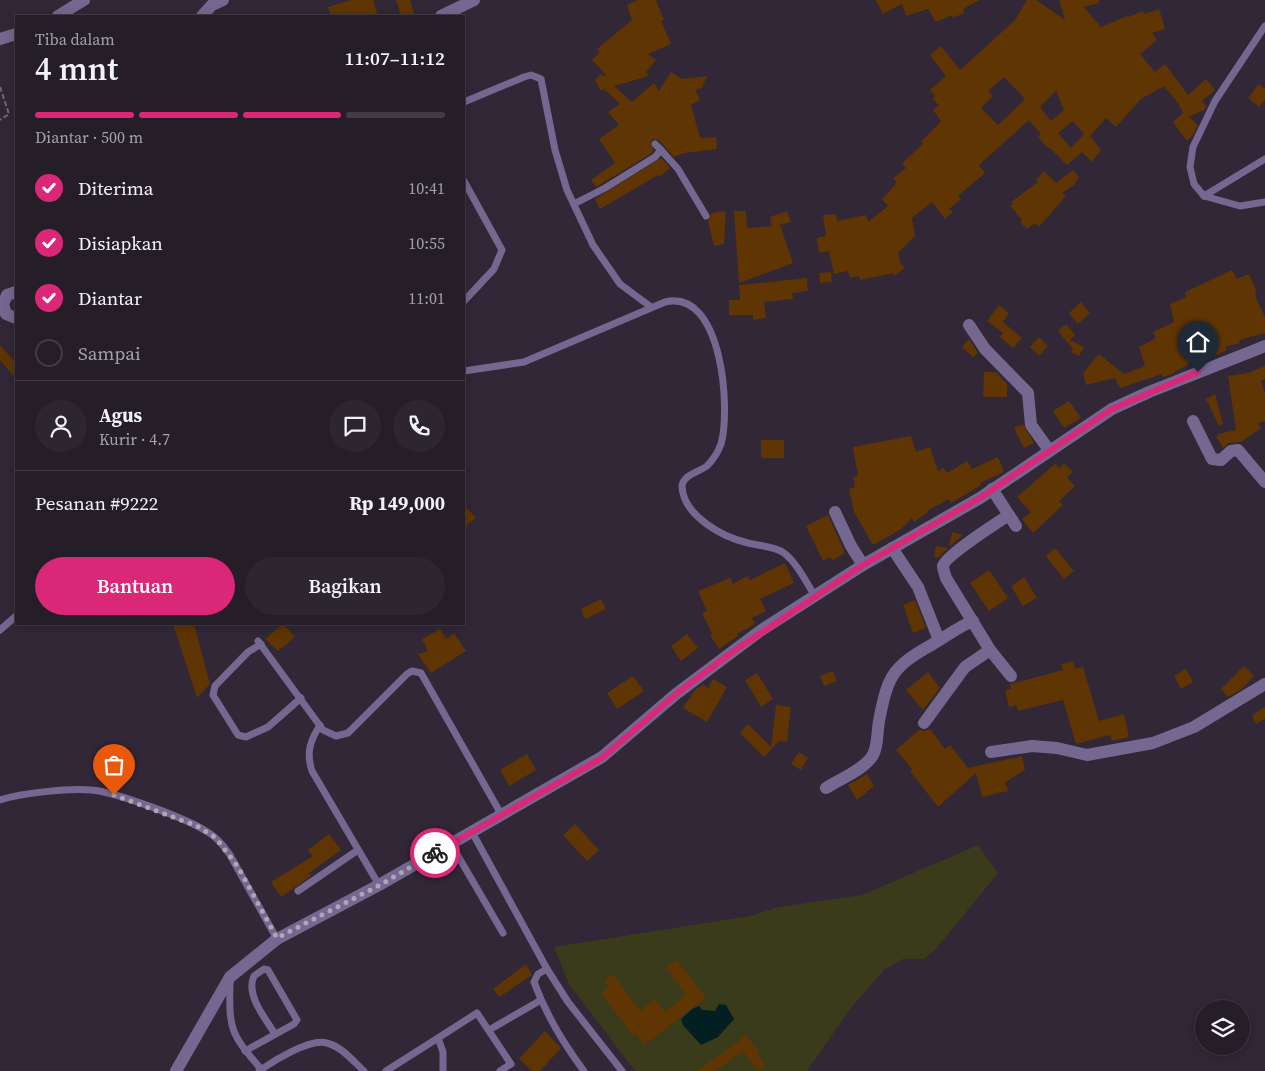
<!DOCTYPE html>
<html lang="id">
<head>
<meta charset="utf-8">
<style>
  body { margin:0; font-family:"Source Serif 4",serif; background:#2d2630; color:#f1f3f6; height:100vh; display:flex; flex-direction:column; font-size:19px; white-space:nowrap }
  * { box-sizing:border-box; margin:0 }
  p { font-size:16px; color:#a3a2a8 }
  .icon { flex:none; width:28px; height:28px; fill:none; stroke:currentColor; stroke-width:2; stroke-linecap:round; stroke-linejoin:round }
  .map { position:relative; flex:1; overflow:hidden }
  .sheet { position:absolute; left:15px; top:15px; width:450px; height:610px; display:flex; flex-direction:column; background:#251d28; border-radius:0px; box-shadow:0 2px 12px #0003,0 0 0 1px #423b45 }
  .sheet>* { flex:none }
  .tools { position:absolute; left:1195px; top:1000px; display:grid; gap:10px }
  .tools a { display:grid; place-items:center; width:55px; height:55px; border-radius:50%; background:#251d28; box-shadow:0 2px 12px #0003,0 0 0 1px #423b45; font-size:25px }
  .pin { position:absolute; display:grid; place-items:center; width:42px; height:42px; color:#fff; margin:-51px -21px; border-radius:50% 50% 50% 0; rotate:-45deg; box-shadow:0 0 5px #0007 }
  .pin .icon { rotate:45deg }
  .courier { position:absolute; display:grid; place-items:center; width:50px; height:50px; margin:-25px; border:4px solid #db2777; border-radius:50%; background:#fff; color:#222; box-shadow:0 1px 6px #0007 }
  .headline em { font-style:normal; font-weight:600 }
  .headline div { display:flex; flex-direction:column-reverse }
  .headline { display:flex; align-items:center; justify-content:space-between; height:85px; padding:0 20px }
  h1 { font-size:32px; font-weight:600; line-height:38px }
  .bar { display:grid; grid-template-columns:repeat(4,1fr); gap:8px 5px; align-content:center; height:60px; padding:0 20px }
  .bar i { height:6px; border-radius:4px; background:#423b45 }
  .bar .current { background:#db2777 }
  .bar p { grid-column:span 4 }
  .line { display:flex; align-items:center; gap:12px; padding:0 20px; border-top:1px solid #423b45 }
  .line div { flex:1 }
  .round { display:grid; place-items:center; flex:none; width:52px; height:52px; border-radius:26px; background:#2d2630 }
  ol { padding:0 20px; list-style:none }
  li { display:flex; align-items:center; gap:15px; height:55px }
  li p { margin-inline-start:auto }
  li .icon { padding:5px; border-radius:50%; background:#db2777; color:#fff; stroke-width:4 }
  li:last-child { color:#a3a2a8 }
  li i { width:28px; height:28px; border:2px solid #423b45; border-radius:50% }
  .cta { display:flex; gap:10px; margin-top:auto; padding:10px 20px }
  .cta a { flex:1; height:58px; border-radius:30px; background:#db2777; color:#fff; font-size:20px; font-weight:600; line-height:58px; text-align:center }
  .cta a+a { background:#2d2630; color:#f1f3f6 }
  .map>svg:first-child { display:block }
  .green { fill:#393b1a }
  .water { fill:#041f22 }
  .building { fill:#5f3503; fill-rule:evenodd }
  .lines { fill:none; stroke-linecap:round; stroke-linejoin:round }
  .path { stroke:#706775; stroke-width:2; stroke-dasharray:5 2.5; stroke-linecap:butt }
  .service { stroke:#746891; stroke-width:7 }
  .minor { stroke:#746891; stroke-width:12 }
  .tertiary { stroke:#746891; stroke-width:12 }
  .done { stroke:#aea6b2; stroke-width:5; stroke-dasharray:0 9 }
  .route { stroke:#db2777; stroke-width:6 }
</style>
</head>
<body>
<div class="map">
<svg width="1265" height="1071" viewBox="0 0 1265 1071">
  <rect width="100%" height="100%" fill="#312736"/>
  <polygon class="green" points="978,845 998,873 935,950 924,959 903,959 885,969 850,1009 807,1071 635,1071 569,984 554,947 750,916 779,907 862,895"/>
  <polygon class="water" points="719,1004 726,1005 734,1019 718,1037 701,1045 683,1025 681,1019 692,1009 699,1006 702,1010 715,1011"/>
  <g class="building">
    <polygon points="351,0 373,0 378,16 331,16 328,7"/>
    <polygon points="396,0 410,0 415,16 401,16"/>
    <polygon points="637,0 656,0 664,20 661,21 671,44 648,54 656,60 646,72 649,76 614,86 632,102 654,83 659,91 671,72 682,79 707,76 702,88 695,90 700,100 691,105 700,138 716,137 717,149 684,153 674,157 659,140 653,139 650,143 654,150 652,153 596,187 591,180 615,163 599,139 619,125 608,112 620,104 604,89 601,91 595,80 601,74 603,76 606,75 592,60 600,52 597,49 632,20 627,5"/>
    <polygon points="876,0 980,0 963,9 964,13 953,18 952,15 939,21 935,21 928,9 906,16 902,4 883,14"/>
    <path d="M1027,0h9l29,20 -6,-20h40v3l-15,4 17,20 26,-11 1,1 15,-6 1,3 15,-5 6,20 -13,4 5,7 -17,14 15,18 10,-8 23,31 18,-16 9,11 -13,11 4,5 -2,4 -15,7 9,8 -5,10 -6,6 -14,-19 10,-9 -5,-10 -14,-17 -23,13 -25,28 -10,-9 -16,18 11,14 -9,12 -10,-10 -15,13 -17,-17 -3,-1 -9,-10 3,-3 -12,-14 -50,45 6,8 -27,23 3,3 -12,10 4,3 -8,7 -13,-17 -20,16 3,18 -17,17 2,9 5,6 -11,8v-3l-34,7 -1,-4 -9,2 -2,-7 -14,3 -5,-23 -10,2 -2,-12v-3l9,-2 -3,-21 13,-1 1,7 29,-6 2,7 20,-16 -6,-7 15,-16 -4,-5 13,-10 -4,-5 21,-19 -2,-2 20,-21 -8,-11 6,-5 -7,-6 3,-3 -5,-6 16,-14 -16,-21 11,-9 19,24 55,-50zM1004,77l21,22 -27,26 -17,-17 12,-12 -5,-5zM1056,91l8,19 -13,11 -11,-14zM1073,121l11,13 -13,14 -13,-15z"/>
    <polygon points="1259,84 1265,89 1265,100 1259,107 1248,98"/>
    <polygon points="661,158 670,168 660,176 658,175 600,209 595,199"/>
    <polygon points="1073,170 1079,177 1074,185 1062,193 1066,196 1039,227 1035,223 1027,229 1020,222 1022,220 1010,206 1013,204 1011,202 1038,182 1036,180 1044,171 1056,183"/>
    <polygon points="726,211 724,244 714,246 708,221 711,213"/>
    <polygon points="734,211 746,211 747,228 772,226 770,217 787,211 791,222 780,225 793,263 739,283"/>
    <polygon points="1232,270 1237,279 1249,274 1257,292 1255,292 1256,298 1265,317 1265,333 1239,340 1240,343 1225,347 1227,350 1206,360 1195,365 1194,361 1170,375 1162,377 1162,374 1120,388 1115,378 1086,385 1083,373 1099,354 1124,374 1145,366 1139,347 1156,338 1153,332 1174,322 1170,304 1186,297 1185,292"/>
    <polygon points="831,272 832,282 820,283 819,273"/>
    <polygon points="807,278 808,291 792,293 793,299 764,302 766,318 753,320 753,315 729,315 729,300 740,300 739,285"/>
    <polygon points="1081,302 1090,313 1078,324 1069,313"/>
    <polygon points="999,305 1009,313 1003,322 1022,338 1013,348 1000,337 1003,333 987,321"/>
    <polygon points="1066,324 1075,335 1070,340 1084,347 1079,356 1071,352 1073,349 1058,331"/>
    <polygon points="1039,337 1048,346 1039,356 1030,347"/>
    <polygon points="969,339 978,353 973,357 962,347"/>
    <polygon points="0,345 16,363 16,379 0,360"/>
    <polygon points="1265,366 1265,379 1261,381 1265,394 1265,421 1258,423 1261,428 1241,442 1229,443 1223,448 1217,438 1218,434 1236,430 1228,376 1248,373"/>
    <polygon points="984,372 996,372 1007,384 1007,397 983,397"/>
    <polygon points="1215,394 1223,424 1219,426 1206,399"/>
    <polygon points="1069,401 1081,418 1064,428 1053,411"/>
    <polygon points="1023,424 1034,443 1024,448 1014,428"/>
    <polygon points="911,436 916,452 930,447 938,471 944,468 947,473 967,461 972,469 998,457 1004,472 980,483 981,485 951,503 949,499 927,511 928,512 914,522 912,518 900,530 873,545 854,512 849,489 855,487 853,477 858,476 853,447"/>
    <rect x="761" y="440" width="23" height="18"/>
    <polygon points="1064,463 1073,472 1067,477 1075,486 1059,501 1063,505 1033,533 1022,519 1031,512 1017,497 1055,464 1059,468"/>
    <polygon points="464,505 476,518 464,527"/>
    <polygon points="828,515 844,550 844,554 833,560 830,557 823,561 806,526"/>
    <polygon points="952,532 963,535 950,546 949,546"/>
    <polygon points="936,546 948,548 938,558 934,557"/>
    <polygon points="1055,548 1074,571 1064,579 1046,556"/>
    <polygon points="785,563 794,583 760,599 766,611 752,618 755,624 737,634 738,636 719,649 710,635 712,633 702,613 707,611 698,591 730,578 733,584 748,576 750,580"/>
    <polygon points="989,570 1008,598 989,611 970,583"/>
    <polygon points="1024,577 1037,598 1023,606 1011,586"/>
    <polygon points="601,599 606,609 585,619 581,609"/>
    <polygon points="915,600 926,628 913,633 903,605"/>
    <polygon points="173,624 194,624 210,684 197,698"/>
    <polygon points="283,624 295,637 278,651 265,639"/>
    <polygon points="440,629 446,639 454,633 466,651 431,673 418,654 428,651 422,639"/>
    <polygon points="687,634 698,648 681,661 671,646"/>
    <polygon points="1073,661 1075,669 1083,667 1099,721 1124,714 1129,737 1112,741 1110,735 1076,744 1063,700 1018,711 1016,705 1009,707 1005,690 1011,689 1010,684 1063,670 1061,664"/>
    <polygon points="1244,666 1254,676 1242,689 1228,697 1221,689"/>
    <polygon points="1186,669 1193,682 1181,689 1174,676"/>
    <polygon points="833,671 837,681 824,686 820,676"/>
    <polygon points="928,672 940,688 923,710 906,690"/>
    <polygon points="757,673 773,699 761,707 745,680"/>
    <polygon points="633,676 644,691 617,709 607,693"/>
    <polygon points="713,679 727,687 707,722 683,708 695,690 703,684 708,688"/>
    <polygon points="776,705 791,707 787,742 779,741 764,757 740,733 748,724 771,747"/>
    <polygon points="1265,707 1265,719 1256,724 1252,715"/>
    <polygon points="930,729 945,749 950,745 968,768 1022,756 1025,770 1005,782 1008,791 982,797 976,773 938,807 910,771 912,769 896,750 919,730 924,731"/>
    <polygon points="799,752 808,758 801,770 791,764"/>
    <polygon points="527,754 536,770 509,786 500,770"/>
    <polygon points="867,774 874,786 857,800 848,785"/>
    <polygon points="575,824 599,850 587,861 563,835"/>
    <polygon points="329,834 341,850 309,873 311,876 281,897 271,882 313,856 308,850"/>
    <polygon points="677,960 706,998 644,1045 636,1034 633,1036 601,993 609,987 604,981 613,974 640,1011 655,999 665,1012 686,995 666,968"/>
    <polygon points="526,964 532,975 499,997 493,989"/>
    <polygon points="545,1031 561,1048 540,1071 532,1071 519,1059"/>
    <polygon points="745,1034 760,1053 758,1055 765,1065 758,1071 743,1051 715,1071 697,1071 739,1041"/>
  </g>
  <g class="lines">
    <polyline class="path" points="0,87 9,114 0,120"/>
    <g class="service">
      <polyline points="1265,26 1215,101 1193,147 1190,167 1194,184 1204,196 1240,206 1265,202"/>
      <polyline points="464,102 524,77 531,75 541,79 555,150 567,190 593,245 620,284 651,307"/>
      <polyline points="655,144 661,150"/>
      <polyline points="464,181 502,250 494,269 464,301"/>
      <polyline points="1204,196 1265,159"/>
      <polyline points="574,204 605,188 655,157 661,150 678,169 706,216"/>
      <path d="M464,371l60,-9 141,-60c57,-14 66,106 56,142 -3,8 -8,16 -14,22 -8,6 -25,9 -25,21 2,29 40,50 66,56 12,3 26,3 36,10 13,10 22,29 31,43"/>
      <polyline points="0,630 16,616"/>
      <polyline points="258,641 323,730 336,736 348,733 407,674 412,671 421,673 501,814"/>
      <polyline points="261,644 248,652 215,686 213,695 238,735 246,737 268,727 301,698"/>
      <path d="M320,725c-10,16 -14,28 -8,46l67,114"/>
      <path d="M0,800c21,-7 69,-12 91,-10 25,2 94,28 115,41 11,6 18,15 24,24l47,84"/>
      <polyline points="472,832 547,969 568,1002 622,1071"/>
      <polyline points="451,844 503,933"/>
      <polyline points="298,891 358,850"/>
      <path d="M547,969l-9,5 -4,8c12,33 29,61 50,89"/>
      <path d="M230,982c-1,48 0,51 31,87"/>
      <polyline points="489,1030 541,1000"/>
      <path d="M245,1051l49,-27 3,-4 -29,-50 -4,-1 -10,7c-9,19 12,43 21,58"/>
      <path d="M259,1071c14,-10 51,-33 68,-28 15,4 26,18 37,28"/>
      <polyline points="386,1071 438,1038"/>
      <polyline points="443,1071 443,1052 438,1038 477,1013 511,1064 500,1071"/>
    </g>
    <g class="minor">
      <polyline points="58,16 84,0"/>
      <polyline points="202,16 212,5 223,0"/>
      <polyline points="441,16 474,0"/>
      <polyline points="0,39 16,34"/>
      <polyline points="16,292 7,295 3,304 6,314 16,318"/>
      <polyline points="969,325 985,349 1028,393 1031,425 1049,450"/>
      <polyline points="1193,421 1212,459 1221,460 1231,451 1238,450 1265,482"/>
      <polyline points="992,489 1016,526"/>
      <polyline points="835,512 851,546 863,565"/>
      <path d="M1009,515c-11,7 -64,41 -66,51 0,4 2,8 3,12l44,72 21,26"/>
      <polyline points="892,548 918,587 939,640"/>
      <polyline points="924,723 965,667 990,650"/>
      <polyline points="991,752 1032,746 1057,748 1087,755 1153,743 1194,727 1265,684"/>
      <path d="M826,788c14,-9 35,-17 45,-30 7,-8 6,-26 8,-37 9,-46 13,-54 54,-77 14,-8 25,-17 40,-23"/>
    </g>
    <polyline class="tertiary" points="176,1071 230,977 277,939 379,885 602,757 676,694 760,631 863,565 980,498 1112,409 1149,392 1265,346"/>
  </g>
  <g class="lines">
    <polyline class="done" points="114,795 197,826 216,838 238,867 277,938 380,885 435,853"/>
    <polyline class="route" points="435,853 602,758 676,694 731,653 863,565 980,498 1112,409 1198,372"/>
  </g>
</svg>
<div class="tools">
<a><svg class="icon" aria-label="layers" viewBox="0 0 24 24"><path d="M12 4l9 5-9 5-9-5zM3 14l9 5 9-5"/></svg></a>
</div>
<div class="pin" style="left:114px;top:795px;background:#ea580c"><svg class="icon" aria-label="bag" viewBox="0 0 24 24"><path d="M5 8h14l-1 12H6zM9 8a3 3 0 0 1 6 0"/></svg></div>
<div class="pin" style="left:1198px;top:372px;background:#1f2937"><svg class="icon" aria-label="home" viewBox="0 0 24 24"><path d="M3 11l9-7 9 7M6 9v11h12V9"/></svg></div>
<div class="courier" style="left:435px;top:853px"><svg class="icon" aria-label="bike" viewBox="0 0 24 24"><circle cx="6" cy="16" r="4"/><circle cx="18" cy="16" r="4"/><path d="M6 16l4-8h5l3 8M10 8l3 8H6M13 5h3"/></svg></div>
<section class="sheet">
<div class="headline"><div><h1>4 mnt</h1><p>Tiba dalam</p></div><em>11:07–11:12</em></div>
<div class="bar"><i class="current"></i><i class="current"></i><i class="current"></i><i></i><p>Diantar · 500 m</p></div>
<ol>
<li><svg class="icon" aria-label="check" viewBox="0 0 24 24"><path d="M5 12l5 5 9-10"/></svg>Diterima<p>10:41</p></li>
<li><svg class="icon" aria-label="check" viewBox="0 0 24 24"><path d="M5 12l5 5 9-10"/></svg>Disiapkan<p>10:55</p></li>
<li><svg class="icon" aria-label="check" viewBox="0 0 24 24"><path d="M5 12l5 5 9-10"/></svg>Diantar<p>11:01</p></li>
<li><i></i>Sampai</li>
</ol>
<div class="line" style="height:90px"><a class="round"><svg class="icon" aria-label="person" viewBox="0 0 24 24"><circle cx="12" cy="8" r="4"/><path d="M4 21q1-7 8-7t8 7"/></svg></a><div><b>Agus</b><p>Kurir · 4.7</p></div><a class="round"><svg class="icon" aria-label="chat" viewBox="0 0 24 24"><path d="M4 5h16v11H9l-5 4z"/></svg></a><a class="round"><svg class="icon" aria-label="phone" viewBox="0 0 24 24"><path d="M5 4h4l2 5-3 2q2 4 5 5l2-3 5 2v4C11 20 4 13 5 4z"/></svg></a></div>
<div class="line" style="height:65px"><div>Pesanan #9222</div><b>Rp 149,000</b></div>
<div class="cta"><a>Bantuan</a><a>Bagikan</a></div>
</section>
</div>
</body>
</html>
